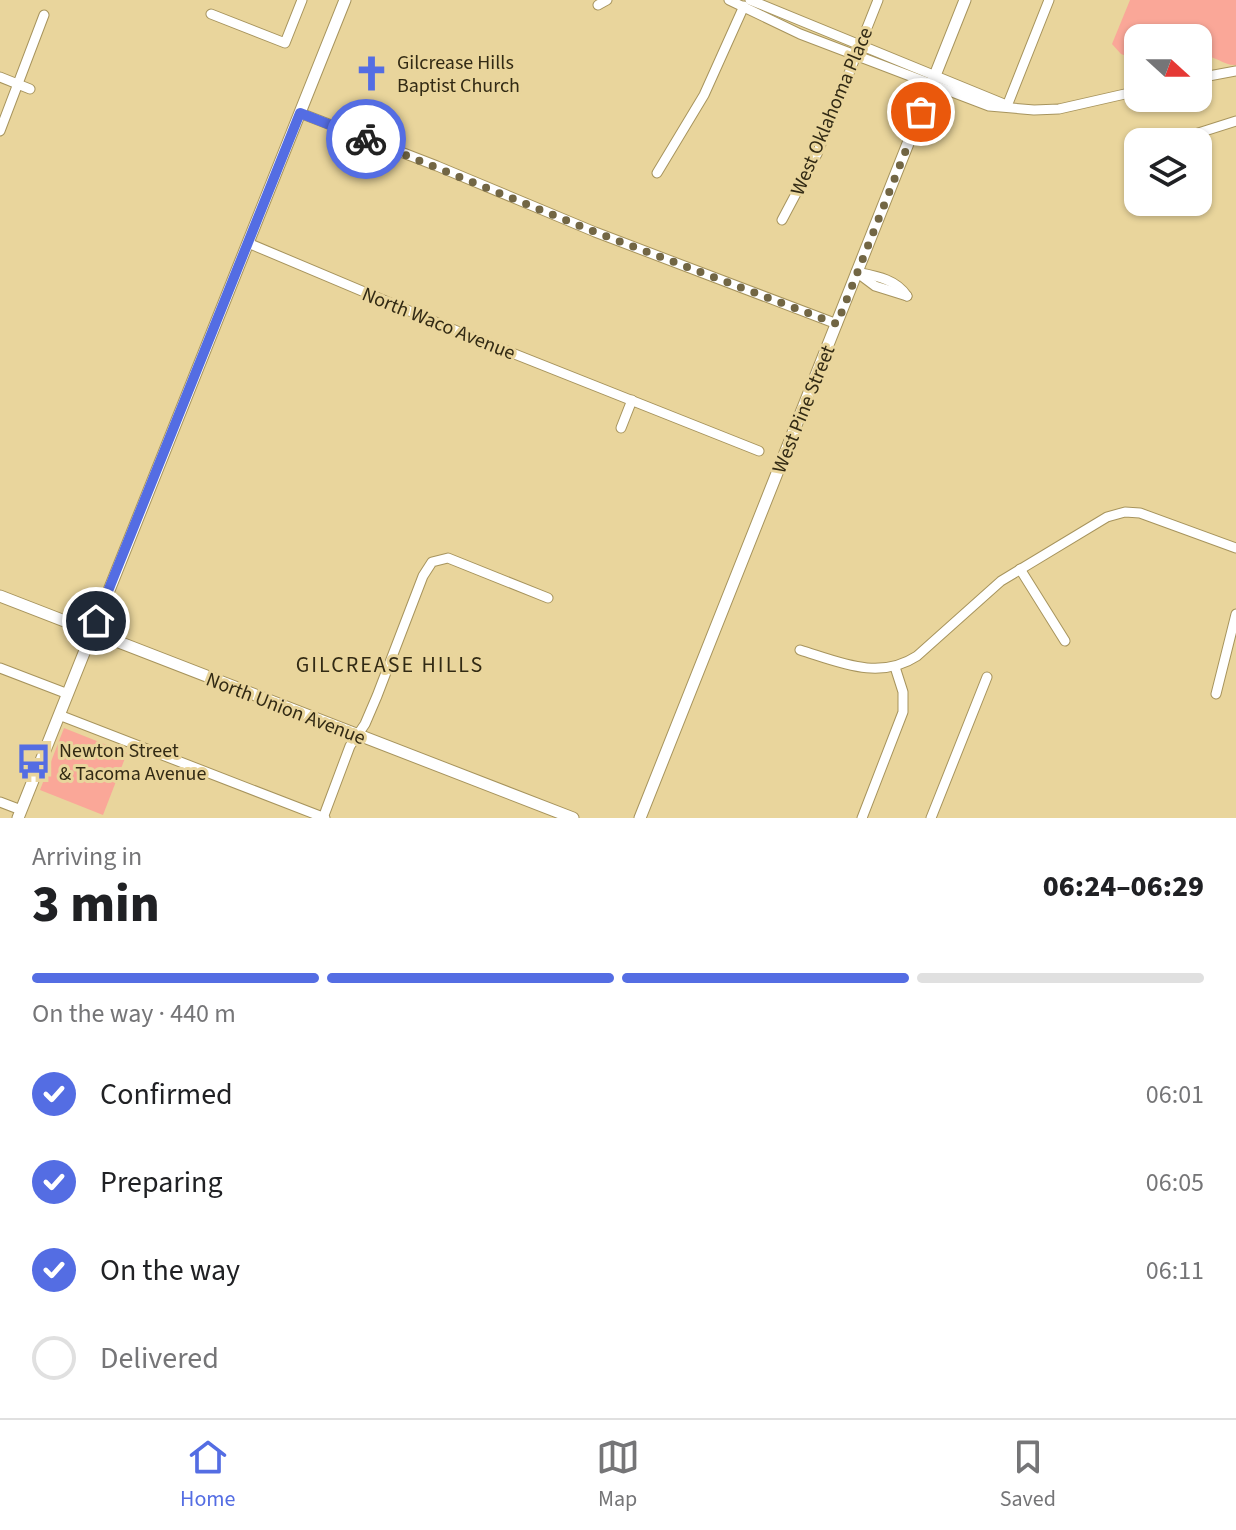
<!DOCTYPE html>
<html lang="en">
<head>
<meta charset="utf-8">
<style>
  body { margin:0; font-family:"Source Sans 3",sans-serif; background:#f6f6f6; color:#202124; height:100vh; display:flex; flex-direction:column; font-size:30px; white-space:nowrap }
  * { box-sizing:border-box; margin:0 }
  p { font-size:26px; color:#757577 }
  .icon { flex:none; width:44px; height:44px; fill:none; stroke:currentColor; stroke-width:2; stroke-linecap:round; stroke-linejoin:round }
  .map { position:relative; height:818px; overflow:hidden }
  .details { display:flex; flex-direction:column; background:#fff; flex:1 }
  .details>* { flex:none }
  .needle { width:52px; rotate:111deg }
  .buttons { position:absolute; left:1124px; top:24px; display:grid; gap:16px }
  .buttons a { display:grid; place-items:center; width:88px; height:88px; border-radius:16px; background:#fff; box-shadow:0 2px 6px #0004; font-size:40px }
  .pin { position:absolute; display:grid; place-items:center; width:68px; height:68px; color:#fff; margin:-34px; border:4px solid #fff; border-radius:50%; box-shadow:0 2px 8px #0007 }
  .courier { position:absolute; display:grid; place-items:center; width:80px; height:80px; margin:-40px; border:6px solid #546de3; border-radius:50%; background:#fff; color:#222; box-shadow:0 2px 10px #0007 }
  .summary em { font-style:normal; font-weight:800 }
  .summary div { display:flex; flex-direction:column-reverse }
  .summary { display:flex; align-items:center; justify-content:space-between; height:136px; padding:0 32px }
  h1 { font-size:52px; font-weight:800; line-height:60px }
  .bar { display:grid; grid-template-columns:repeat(4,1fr); gap:12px 8px; align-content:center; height:96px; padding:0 32px }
  .bar i { height:10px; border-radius:6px; background:#e0e0e0 }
  .bar .selected { background:#546de3 }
  .bar p { grid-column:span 4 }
  ol { padding:0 32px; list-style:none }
  li { display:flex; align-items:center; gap:24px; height:88px }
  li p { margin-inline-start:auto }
  li .icon { padding:8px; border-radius:50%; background:#546de3; color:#fff; stroke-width:4 }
  li:last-child { color:#757577 }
  li i { width:44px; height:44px; border:4px solid #e0e0e0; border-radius:50% }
  .menu { display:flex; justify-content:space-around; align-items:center; height:112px; border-top:2px solid #e0e0e0; background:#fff; font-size:22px; color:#757577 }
  .menu a { display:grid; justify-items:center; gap:4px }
  .menu .selected { color:#546de3 }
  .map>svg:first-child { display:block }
  .green { fill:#faa798 }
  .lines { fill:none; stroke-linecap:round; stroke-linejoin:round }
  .minor-casing { stroke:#a7945d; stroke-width:11 }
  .tertiary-casing { stroke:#a7945d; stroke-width:13 }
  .minor { stroke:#fff; stroke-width:9 }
  .tertiary { stroke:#fff; stroke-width:11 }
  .done { stroke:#726644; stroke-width:8; stroke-dasharray:0 14.4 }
  .route { stroke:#546de3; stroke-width:10 }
  .labels { text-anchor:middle; stroke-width:6; stroke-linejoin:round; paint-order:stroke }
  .poi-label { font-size:20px; fill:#322a14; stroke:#e9d59c; text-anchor:start }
  .street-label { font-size:20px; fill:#322a14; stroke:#e9d59c }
  .neighbourhood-label { font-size:22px; letter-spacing:2px; fill:#322a14; stroke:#e9d59c }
</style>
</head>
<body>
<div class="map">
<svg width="1236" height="818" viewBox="0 0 1236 818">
  <rect width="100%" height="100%" fill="#e9d59c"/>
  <g class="green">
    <path d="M1130,0h106v65c-12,1 -20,-10 -38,-10v-17h-60v22l-17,-6 -9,-10z"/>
    <polygon points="64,728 127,753 103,815 40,790"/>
  </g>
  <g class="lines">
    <defs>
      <g id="minor">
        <polyline points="729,0 800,34 989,106 1034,110 1059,109 1138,91"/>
        <polyline points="750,0 1004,104"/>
        <polyline points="598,5 607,0"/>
        <polyline points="211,14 285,43 302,0"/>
        <polyline points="0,77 30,89"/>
        <polyline points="1198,78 1236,71"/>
        <polyline points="1007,106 1049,0"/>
        <polyline points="300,113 437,166 595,232 837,324"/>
        <polyline points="0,131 44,15"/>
        <polyline points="1170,142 1236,121"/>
        <polyline points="657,173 704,95 744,6"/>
        <polyline points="782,220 817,154 878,0"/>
        <polyline points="248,243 464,334 759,451"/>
        <path d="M856,272c20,4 40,7 51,24"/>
        <polyline points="859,274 875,286 907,296"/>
        <polyline points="621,428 632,400"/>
        <polyline points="1020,569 1065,641"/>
        <path d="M800,650c39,12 79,31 117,6l84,-75 106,-64 18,-5 15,1 96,35"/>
        <polyline points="0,668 68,694"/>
        <polyline points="1216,694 1236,614"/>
        <polyline points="59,715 325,818"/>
        <polyline points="0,802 21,810"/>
        <polyline points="323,818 350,746 365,724 377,696 423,576 432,562 448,558 548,598"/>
        <polyline points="862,818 903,712 903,692 895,667"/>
        <polyline points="931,818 987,677"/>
      </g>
      <g id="tertiary">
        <polyline points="0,596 573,818"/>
        <polyline points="18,818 345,0"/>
        <polyline points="640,818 965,0"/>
      </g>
    </defs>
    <use href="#minor" class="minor-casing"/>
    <use href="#tertiary" class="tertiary-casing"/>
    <use href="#minor" class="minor"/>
    <use href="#tertiary" class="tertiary"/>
  </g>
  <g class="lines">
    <polyline class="done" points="366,139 595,232 837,324 921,112"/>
    <polyline class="route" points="96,621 300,113 366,139"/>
  </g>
  <defs>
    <symbol id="church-bare" viewBox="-9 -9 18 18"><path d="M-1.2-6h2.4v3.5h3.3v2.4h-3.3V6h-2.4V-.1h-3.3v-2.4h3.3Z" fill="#546de3" stroke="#e9d59c" stroke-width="2.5" paint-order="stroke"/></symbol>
    <symbol id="bus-bare" viewBox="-9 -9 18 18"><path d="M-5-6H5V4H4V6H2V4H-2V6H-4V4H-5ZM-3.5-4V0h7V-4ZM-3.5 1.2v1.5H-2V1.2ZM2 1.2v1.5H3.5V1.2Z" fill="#546de3" stroke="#e9d59c" stroke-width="2.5" paint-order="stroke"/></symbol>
  </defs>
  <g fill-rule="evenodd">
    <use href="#church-bare" x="346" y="48" width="51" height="51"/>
    <use href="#bus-bare" x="8" y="736" width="51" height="51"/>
  </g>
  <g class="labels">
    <g class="poi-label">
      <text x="397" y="69">Gilcrease Hills<tspan x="397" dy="23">Baptist Church</tspan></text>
      <text x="59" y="757">Newton Street<tspan x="59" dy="23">&amp; Tacoma Avenue</tspan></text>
    </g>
    <g class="street-label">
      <text transform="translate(831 111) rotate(-67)" y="7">West Oklahoma Place</text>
      <text transform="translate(439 323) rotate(22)" y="7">North Waco Avenue</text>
      <text transform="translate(803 409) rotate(-68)" y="7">West Pine Street</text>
      <text transform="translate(286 708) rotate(21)" y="7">North Union Avenue</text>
    </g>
    <g class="neighbourhood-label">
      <text x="390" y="672">GILCREASE HILLS</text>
    </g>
  </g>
</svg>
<div class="buttons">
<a><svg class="needle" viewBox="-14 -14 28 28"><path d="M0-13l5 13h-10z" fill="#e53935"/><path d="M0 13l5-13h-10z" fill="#757577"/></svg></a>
<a><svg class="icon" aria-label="layers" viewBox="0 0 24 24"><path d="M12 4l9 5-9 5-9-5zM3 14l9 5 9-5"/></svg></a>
</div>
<div class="pin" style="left:921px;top:112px;background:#ea580c"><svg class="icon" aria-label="bag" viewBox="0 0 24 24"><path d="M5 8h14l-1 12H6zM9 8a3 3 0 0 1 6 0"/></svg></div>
<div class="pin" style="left:96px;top:621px;background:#1f2937"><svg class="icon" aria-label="home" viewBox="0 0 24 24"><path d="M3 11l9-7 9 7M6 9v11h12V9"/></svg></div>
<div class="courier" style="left:366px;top:139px"><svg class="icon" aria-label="bike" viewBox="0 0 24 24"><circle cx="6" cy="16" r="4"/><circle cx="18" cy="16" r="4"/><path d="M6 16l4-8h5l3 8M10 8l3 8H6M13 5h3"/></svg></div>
</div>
<section class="details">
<div class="summary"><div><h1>3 min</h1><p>Arriving in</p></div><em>06:24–06:29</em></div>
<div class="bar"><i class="selected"></i><i class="selected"></i><i class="selected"></i><i></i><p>On the way · 440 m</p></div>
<ol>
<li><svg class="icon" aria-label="check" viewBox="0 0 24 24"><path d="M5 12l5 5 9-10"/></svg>Confirmed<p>06:01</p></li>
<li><svg class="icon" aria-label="check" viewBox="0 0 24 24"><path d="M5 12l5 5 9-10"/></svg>Preparing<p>06:05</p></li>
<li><svg class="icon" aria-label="check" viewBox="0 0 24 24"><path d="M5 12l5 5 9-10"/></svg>On the way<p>06:11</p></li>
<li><i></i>Delivered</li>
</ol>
</section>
<nav class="menu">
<a class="selected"><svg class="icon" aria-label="home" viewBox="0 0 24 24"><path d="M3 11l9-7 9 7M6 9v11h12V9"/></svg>Home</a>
<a><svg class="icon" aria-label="map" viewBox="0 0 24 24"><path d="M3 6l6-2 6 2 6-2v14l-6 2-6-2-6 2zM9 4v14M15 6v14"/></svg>Map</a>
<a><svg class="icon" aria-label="saved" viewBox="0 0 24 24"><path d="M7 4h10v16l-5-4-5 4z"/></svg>Saved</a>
</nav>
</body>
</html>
